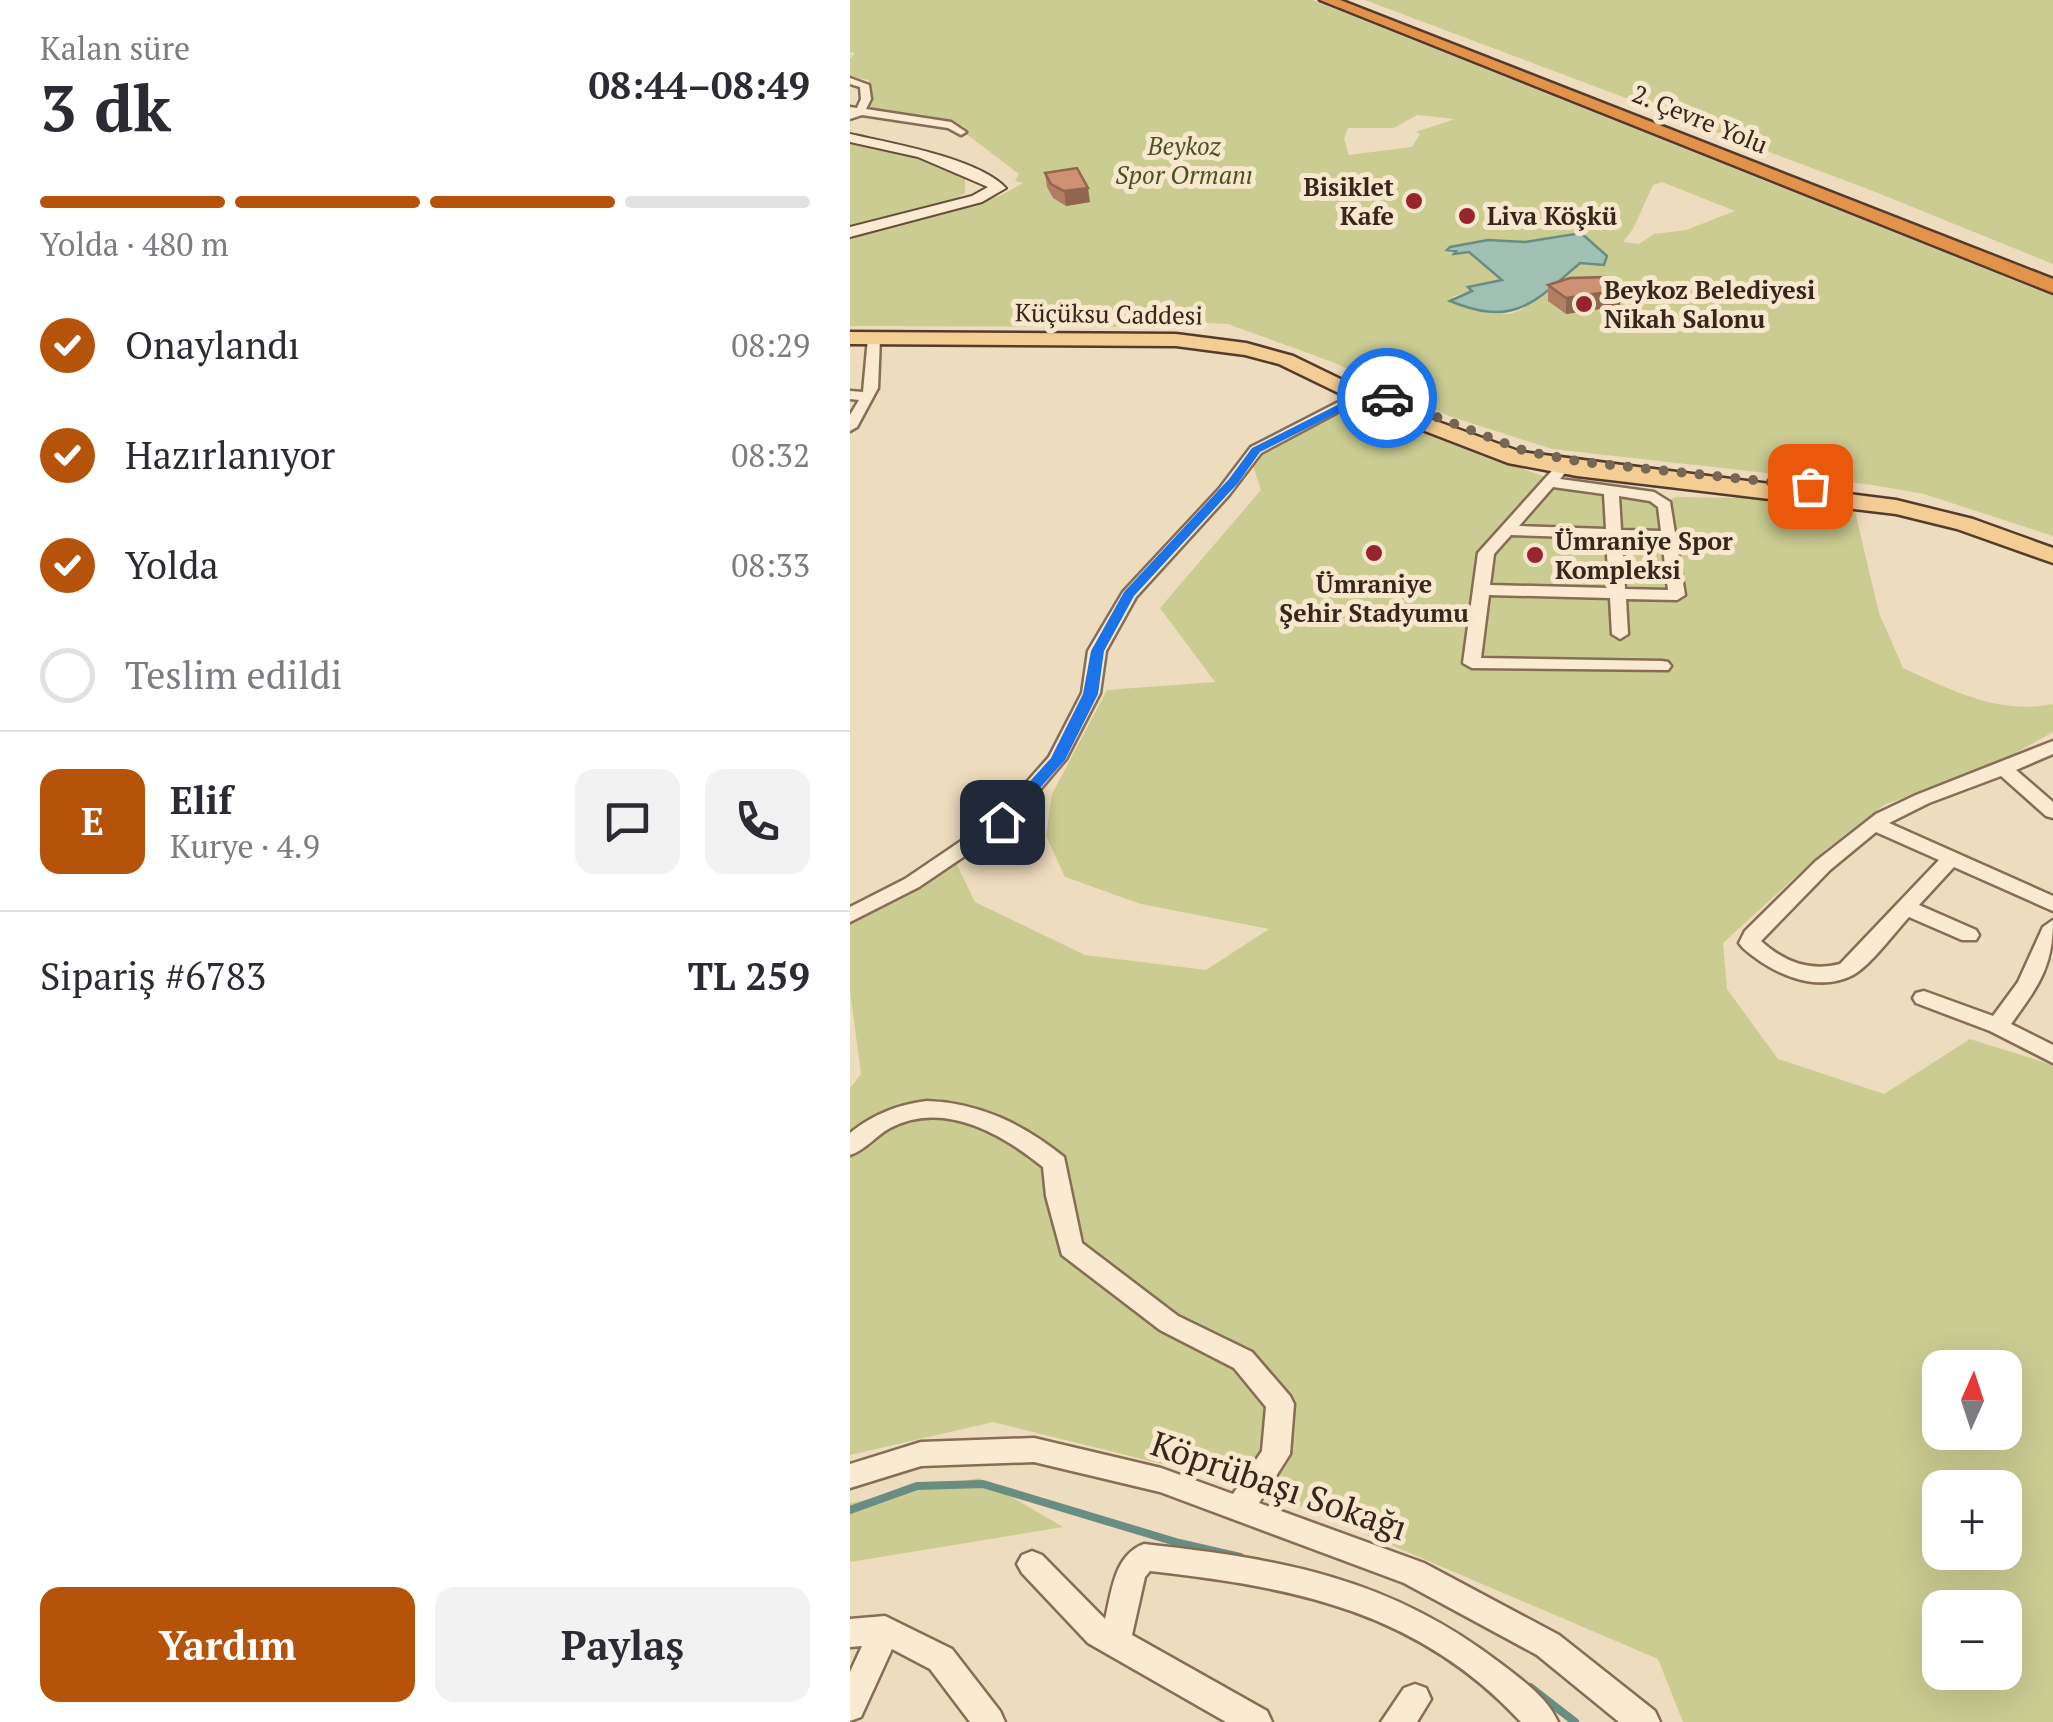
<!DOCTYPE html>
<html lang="tr">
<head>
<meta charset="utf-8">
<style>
  body { margin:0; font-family:"PT Serif",serif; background:#f2f2f3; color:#2b2b33; height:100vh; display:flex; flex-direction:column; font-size:38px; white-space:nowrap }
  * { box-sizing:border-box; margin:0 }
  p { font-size:32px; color:#7c7c81 }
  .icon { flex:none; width:55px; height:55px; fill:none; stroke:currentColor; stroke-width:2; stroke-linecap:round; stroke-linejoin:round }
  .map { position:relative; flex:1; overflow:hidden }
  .side { display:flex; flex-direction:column; background:#fff; width:850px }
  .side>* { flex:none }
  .needle { width:65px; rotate:3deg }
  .fabs { position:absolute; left:1072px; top:1350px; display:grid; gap:20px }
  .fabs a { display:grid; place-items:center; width:100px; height:100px; border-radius:20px; background:#fff; box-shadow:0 10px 40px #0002; font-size:50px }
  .pin { position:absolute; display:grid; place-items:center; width:85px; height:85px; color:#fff; margin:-42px; border-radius:20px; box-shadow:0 5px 15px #0006 }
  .courier { position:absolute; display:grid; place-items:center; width:100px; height:100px; margin:-50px; border:8px solid #1a73e8; border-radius:50%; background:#fff; color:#222; box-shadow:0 2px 12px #0007 }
  .head em { font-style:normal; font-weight:800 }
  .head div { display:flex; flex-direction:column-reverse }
  .head { display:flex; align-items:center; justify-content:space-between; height:170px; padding:0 40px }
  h1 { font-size:65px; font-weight:800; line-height:75px }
  .bar { display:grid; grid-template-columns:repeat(4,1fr); gap:15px 10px; align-content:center; height:120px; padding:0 40px }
  .bar i { height:12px; border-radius:8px; background:#e1e1e2 }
  .bar .active { background:#b45309 }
  .bar p { grid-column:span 4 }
  .line { display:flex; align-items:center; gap:25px; padding:0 40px; border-top:2px solid #e1e1e2 }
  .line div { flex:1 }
  .round { display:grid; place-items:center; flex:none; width:105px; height:105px; border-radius:20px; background:#f2f2f3 }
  ol { padding:0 40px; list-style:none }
  li { display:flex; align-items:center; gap:30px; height:110px }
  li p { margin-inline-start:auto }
  li .icon { padding:10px; border-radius:50%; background:#b45309; color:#fff; stroke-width:4 }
  li:last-child { color:#7c7c81 }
  li i { width:55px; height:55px; border:5px solid #e1e1e2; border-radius:50% }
  .button { display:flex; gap:20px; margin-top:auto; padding:20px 40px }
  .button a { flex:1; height:115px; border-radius:20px; background:#b45309; color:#fff; font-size:40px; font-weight:800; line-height:115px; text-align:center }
  .button a+a { background:#f2f2f3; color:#2b2b33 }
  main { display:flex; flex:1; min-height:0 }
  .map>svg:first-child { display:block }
  .green { fill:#cbcc92; fill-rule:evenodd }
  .water { fill:#a1c0b4; stroke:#698d81; stroke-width:2.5 }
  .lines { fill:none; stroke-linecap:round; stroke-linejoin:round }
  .stream { stroke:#698d81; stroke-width:8 }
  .street-casing { stroke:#876c56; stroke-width:5 }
  .secondary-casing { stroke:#684d3a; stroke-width:4 }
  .primary-casing { stroke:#543b2b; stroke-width:5 }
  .highway-casing { stroke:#543b2b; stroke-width:5 }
  .street { fill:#f9ead1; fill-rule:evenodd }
  .secondary { fill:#f9ead1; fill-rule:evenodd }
  .primary { fill:#f4cd94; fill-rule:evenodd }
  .highway { fill:#e1924b; fill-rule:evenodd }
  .wall { fill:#b17d63 }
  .shaded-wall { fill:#906650 }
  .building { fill:#ce9173; stroke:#906650; stroke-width:2.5 }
  .route { fill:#1a73e8 }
  .done { stroke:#766654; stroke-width:10; stroke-dasharray:0 18 }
  .poi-dot { fill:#972530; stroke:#f6e7cd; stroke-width:4 }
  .labels { text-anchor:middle; stroke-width:10; stroke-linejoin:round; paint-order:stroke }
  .far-street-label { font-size:25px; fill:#36261b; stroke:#f6e7cd }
  .far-park-label { font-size:25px; font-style:italic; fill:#4b5322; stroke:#f6e7cd }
  .far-poi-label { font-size:25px; font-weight:bold; fill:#36261b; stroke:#f6e7cd; text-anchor:start }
  .near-street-label { font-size:35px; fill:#36261b; stroke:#f6e7cd }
</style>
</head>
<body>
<main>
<section class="side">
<div class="head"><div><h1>3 dk</h1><p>Kalan süre</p></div><em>08:44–08:49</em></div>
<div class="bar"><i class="active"></i><i class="active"></i><i class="active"></i><i></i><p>Yolda · 480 m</p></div>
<ol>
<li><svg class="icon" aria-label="check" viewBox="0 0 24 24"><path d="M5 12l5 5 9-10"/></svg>Onaylandı<p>08:29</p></li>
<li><svg class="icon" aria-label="check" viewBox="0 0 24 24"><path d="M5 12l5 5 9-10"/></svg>Hazırlanıyor<p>08:32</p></li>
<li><svg class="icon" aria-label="check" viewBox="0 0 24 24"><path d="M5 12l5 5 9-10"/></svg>Yolda<p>08:33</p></li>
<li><i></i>Teslim edildi</li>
</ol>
<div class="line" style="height:180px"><b class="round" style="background:#b45309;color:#fff">E</b><div><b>Elif</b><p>Kurye · 4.9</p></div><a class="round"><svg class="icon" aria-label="chat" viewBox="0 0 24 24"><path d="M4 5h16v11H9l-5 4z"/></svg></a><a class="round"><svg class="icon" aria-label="phone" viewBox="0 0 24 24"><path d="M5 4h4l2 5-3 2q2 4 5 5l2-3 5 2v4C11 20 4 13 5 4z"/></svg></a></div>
<div class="line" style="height:130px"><div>Sipariş #6783</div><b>TL 259</b></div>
<div class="button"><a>Yardım</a><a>Paylaş</a></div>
</section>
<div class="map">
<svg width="1203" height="1722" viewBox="0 0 1203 1722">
  <rect width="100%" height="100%" fill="#eedcbe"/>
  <g class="green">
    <path d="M0,0h462l741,296v240l-129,-42 -51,-9 -321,-36 -103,-33 -114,-53 -107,-39 -59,-3 -18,6 -301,-1v-90l150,-40 23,-13 -8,-2 4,-7 -54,-41 3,-2 -5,-5 -95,-15 1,-31 -19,-3v-18l5,-6 -5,-1zM567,115l38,4 -39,13 4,2 -8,13 -63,8 -5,-16 4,-11h46zM812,182l73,29 -49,19 -32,4 -15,10 -16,-2 10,-13 20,-44zM731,233l23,32 -24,-2 -59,47 -12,4 -19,-1 -38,-16 21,-7 -3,-3 33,-6 -35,-29 -20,-3 2,-3 75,-4z"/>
    <polygon points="515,0 1203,0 1203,264 1023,191"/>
    <path d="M0,140c41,6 78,18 115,37v16l-18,11 -97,22z"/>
    <path d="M485,415l43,1 173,63 116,23 8,-5 146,2 32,4 26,110 24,55c48,22 95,47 150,36v28l-48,27 -121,46 -58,44 -103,94 4,46 51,70 106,35 86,-55 83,26v657h-370l-25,-63 -403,-172 -262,-65 -143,33v-367l11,-14 -11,-83v-75l106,-53 19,39 110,53 121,15 63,-41 -128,-25 -76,-27 -19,-41 6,-42 55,-104 108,-8 -55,-74 101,-118 -9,-27 24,-19zM1090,1368h65v64h-65zM1090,1488h65v64h-65zM1090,1608h65v64h-65z"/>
    <polygon points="129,1478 213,1527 0,1562 0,1503"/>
  </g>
  <path class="water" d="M731,233l26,23 -3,9 -24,-2c-47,41 -67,64 -130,38l22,-10 -4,-4 34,-7 -33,-28 -15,2 2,-3 -9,-1 3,-3 38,-7 37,2z"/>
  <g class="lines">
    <g class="stream">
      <polyline points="0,1510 67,1486 133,1484 329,1543 390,1557"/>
      <polyline points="680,1687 725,1722"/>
    </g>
    <defs>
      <g id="street">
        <polygon points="0,78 19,85 21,99 16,109 101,122 116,132 111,135 98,128 12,115 0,119 0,107 7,108 11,99 10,87 0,84"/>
        <polygon points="24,334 30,338 28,388 7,427 0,431 0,415 9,400 0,399 0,391 13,392 18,338"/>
        <polygon points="506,393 518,396 411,453 379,495 286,597 256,651 250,693 216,759 159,826 69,887 0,922 0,907 55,879 145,818 199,757 232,693 238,651 273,592 369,489 401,447"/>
        <path d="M713,463l7,4 -10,12 94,13 16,10 15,93 -8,5 -51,-1 2,35 -8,5 -8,-5 -2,-36 -121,-3 -8,63 181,3 6,1 3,4 -3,4 -196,-2 -9,-5 15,-110 80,-89zM703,487l51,7 2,35 -87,-3zM769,496l31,5 8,6 3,24 -40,-1zM661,535l95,3 3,50 -119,-3 4,-31zM772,539l40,1 6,50 -43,-1z"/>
        <path d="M1203,741v13l-37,16 37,32v16l-7,-2 -45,-40 -72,27 -40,20 164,73v15l-99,-44 -35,38 57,25 3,5 -3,5h-14l-53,-23c-14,15 -39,49 -56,58 -37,19 -82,-2 -110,-27l-4,-5 6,-12 71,-70 60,-47 40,-19zM1026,832l63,28 -99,104c-30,8 -56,-2 -79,-23l69,-71z"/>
        <path d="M1203,920c0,48 -15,66 -42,104l42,21v18l-63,-32 -74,-28 -3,-5 3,-5 8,-2 69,25 25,-34 25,-55z"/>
        <path d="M77,1101c53,2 96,23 137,56l18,86 96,73 74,36 38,44 4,8 -4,50 -31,49 165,60 135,72 96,76 5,11h-41l-82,-67 -133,-72 -244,-91 -126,-30 -113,4 -71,22v-24l71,-22 113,-4 127,30 72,26 29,-43 4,-44 -32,-39 -74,-38 -98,-75 -16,-59 -3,-29c-42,-34 -100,-67 -153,-39 -15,8 -24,22 -40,27v-22c24,-19 47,-28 77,-32z"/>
        <path d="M294,1544c136,15 244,33 356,119 21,16 47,34 58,59h-37c-103,-111 -227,-135 -371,-151l-5,6 -13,58 135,76 5,11h-46l-138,-79 -66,-70 -5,-9 5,-9 10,-4 10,4 63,64c7,-28 9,-64 39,-75z"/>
        <polygon points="35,1616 102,1649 150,1711 155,1722 120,1722 80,1669 42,1649 11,1717 0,1721 0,1672 12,1646 0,1647 0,1619"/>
        <polygon points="565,1684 576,1688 581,1699 567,1722 531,1722 554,1688"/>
      </g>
      <path id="secondary" d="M0,134c40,9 128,24 156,54l-24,14 -132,35v-10l122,-31 16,-9 -70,-30 -68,-15z"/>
      <polygon id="primary" points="0,332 326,334 396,343 443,356 550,408 671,452 1046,500 1123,519 1203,548 1203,563 1107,529 1046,514 727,476 658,463 536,416 429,364 395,355 326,346 0,344"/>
      <polygon id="highway" points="470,0 490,0 1203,279 1203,293"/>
    </defs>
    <use href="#street" class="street-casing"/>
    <use href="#secondary" class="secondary-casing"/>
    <use href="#primary" class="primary-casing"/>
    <use href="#highway" class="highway-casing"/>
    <use href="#street" class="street"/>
    <use href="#secondary" class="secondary"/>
    <use href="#primary" class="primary"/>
    <use href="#highway" class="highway"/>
  </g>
  <g class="wall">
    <polygon points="195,173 240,202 216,206 203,198 197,187"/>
    <polygon points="698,285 770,306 716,314 698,301"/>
  </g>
  <g class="shaded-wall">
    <polygon points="238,188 240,202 216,206 214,191"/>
    <polygon points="771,290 770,306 716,314 716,298"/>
  </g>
  <g class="building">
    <polygon points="227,168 238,188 214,191 201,184 195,173"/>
    <polygon points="756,277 771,290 716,298 698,285 720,278"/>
  </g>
  <polygon class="route" points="519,389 543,398 537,401 523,396 515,399 410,452 388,483 284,596 254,651 248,694 215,760 157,825 146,825 146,819 201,758 233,694 241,651 274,592 379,479 402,448"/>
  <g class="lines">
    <polyline class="done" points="537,398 675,451 732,462 960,486"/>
  </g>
  <g class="poi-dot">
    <circle cx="564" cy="201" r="10"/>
    <circle cx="617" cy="216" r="10"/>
    <circle cx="734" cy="304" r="10"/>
    <circle cx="524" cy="553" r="10"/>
    <circle cx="685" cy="555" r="10"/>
  </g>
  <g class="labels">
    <g class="far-street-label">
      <text transform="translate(850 119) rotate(22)" y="9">2. Çevre Yolu</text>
      <text transform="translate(259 314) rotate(1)" y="9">Küçüksu Caddesi</text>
    </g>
    <g class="far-park-label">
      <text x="334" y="155">Beykoz<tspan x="334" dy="29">Spor Ormanı</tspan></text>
    </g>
    <g class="far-poi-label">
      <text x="544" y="196" text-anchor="end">Bisiklet<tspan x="544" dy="29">Kafe</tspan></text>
      <text x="637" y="225">Liva Köşkü</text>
      <text x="754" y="299">Beykoz Belediyesi<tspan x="754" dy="29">Nikah Salonu</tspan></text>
      <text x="705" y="550">Ümraniye Spor<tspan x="705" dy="29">Kompleksi</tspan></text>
      <text x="524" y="593" text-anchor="middle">Ümraniye<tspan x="524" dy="29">Şehir Stadyumu</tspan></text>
    </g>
    <g class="near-street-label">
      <text transform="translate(429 1486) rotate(19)" y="12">Köprübaşı Sokağı</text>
    </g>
  </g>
</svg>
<div class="fabs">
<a><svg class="needle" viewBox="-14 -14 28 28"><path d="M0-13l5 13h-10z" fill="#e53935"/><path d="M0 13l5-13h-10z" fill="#7c7c81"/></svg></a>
<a>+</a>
<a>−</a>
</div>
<div class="pin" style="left:960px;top:486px;background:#ea580c"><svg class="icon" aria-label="bag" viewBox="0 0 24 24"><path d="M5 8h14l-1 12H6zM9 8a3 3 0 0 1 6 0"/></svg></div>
<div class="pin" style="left:152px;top:822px;background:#1f2937"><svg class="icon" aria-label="home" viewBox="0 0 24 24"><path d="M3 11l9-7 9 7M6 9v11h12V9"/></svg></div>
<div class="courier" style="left:537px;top:398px"><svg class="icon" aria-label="car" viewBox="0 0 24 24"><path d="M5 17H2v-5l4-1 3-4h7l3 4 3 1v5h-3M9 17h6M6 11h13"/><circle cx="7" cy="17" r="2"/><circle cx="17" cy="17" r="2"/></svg></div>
</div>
</main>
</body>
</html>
